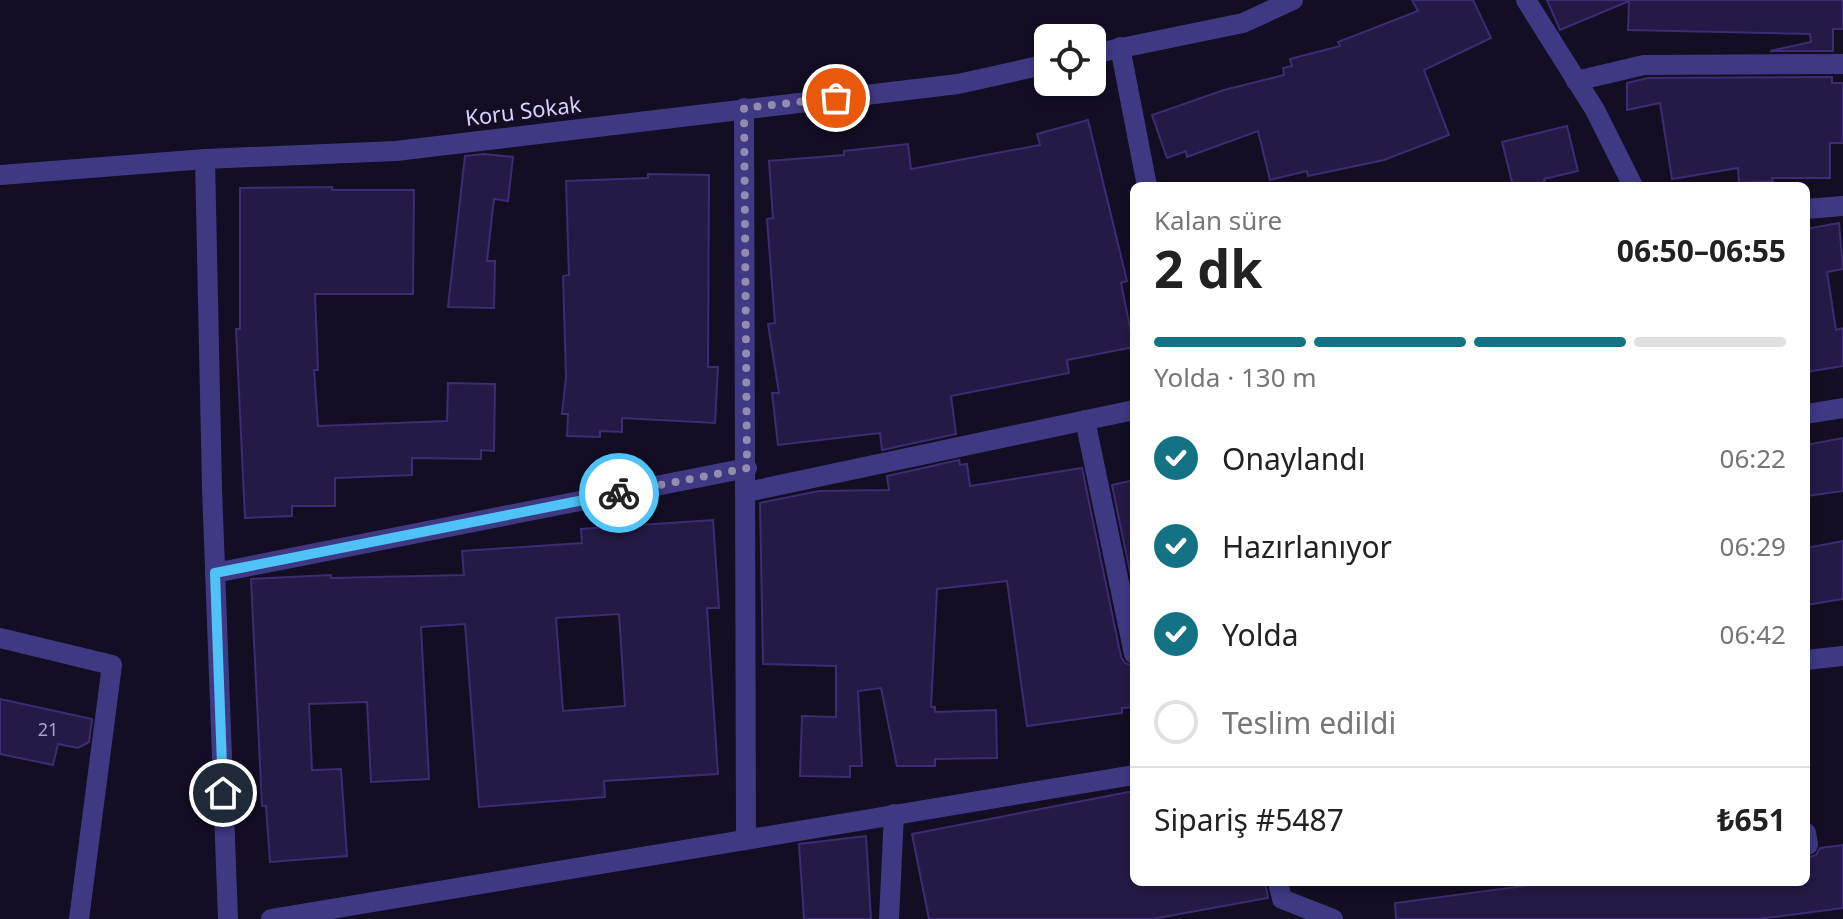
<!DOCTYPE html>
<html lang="tr">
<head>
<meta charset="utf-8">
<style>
  body { margin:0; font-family:"Noto Sans",sans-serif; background:#f2f2f2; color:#222; height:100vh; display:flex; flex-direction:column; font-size:30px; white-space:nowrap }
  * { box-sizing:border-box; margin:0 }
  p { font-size:26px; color:#767676 }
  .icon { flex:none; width:44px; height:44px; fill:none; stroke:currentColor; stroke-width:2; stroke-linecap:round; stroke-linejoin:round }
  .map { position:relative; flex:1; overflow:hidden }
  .drawer { position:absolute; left:1130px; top:182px; width:680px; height:704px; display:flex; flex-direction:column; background:#fff; border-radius:12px; box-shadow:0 4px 12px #0003 }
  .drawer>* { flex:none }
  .tools { position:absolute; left:1034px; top:24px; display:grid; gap:16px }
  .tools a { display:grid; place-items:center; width:72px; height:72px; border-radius:12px; background:#fff; box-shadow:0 4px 12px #0003; font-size:40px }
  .pin { position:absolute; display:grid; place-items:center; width:68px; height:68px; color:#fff; margin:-34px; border:4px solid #fff; border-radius:50%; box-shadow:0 2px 8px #0007 }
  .courier { position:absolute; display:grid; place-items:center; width:80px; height:80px; margin:-40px; border:6px solid #4fc3f7; border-radius:50%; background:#fff; color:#222; box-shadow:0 2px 10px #0007 }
  .overview em { font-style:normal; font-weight:700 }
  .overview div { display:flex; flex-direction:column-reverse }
  .overview { display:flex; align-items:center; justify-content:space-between; height:136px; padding:0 24px }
  h1 { font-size:52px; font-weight:700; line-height:60px }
  .bar { display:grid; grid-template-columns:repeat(4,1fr); gap:12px 8px; align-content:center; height:96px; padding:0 24px }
  .bar i { height:10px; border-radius:6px; background:#e0e0e0 }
  .bar .on { background:#137384 }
  .bar p { grid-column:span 4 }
  .line { display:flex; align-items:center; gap:20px; padding:0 24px; border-top:2px solid #e0e0e0 }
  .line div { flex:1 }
  ol { padding:0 24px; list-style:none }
  li { display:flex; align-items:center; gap:24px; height:88px }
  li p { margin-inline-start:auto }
  li .icon { padding:8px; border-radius:50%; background:#137384; color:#fff; stroke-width:4 }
  li:last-child { color:#767676 }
  li i { width:44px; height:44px; border:4px solid #e0e0e0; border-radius:50% }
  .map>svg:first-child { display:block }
  .building { fill:#241a45; stroke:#3d2c71; stroke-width:2; fill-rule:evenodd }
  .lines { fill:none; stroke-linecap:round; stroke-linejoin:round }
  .minor { stroke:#3f3983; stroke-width:20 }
  .done { stroke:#938cb2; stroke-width:8; stroke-dasharray:0 14.4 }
  .route { stroke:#4fc3f7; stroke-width:10 }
  .labels { text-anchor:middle; stroke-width:6; stroke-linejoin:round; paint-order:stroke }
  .number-label { font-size:18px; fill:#aba2d0 }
  .street-label { font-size:22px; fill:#d8d0ff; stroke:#130e24 }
</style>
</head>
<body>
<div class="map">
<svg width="1843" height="919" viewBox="0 0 1843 919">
  <rect width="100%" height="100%" fill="#130e24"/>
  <g class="building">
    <polygon points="1412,0 1473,0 1491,38 1424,70 1449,135 1384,160 1308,176 1307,171 1270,180 1258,131 1187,157 1186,151 1167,158 1152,115 1224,90 1284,75 1283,68 1292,66 1290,59 1340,46 1338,42 1418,11"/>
    <polygon points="1547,0 1843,0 1843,29 1833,29 1833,51 1770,51 1811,42 1810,34 1628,30 1629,1 1560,30"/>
    <polygon points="1832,77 1832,83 1843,83 1843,143 1830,143 1830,178 1772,178 1773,181 1739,183 1738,168 1672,179 1660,103 1627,110 1627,83 1648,78"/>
    <polygon points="1088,120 1127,281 1121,283 1134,347 1067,360 1069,373 951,396 956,434 882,450 880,433 778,445 772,393 779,393 768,324 775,323 767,219 773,218 769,161 844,155 844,151 908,144 911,169 1040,145 1037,134"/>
    <polygon points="1567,126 1578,171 1544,179 1546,186 1513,186 1502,142"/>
    <polygon points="484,154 513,157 508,201 494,199 487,261 495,261 494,308 448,307 465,156"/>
    <polygon points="648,174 709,175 708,367 718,367 715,423 622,418 622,432 600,431 600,437 567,436 568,414 562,414 566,377 563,276 569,275 566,181 648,178"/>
    <polygon points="332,187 332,190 414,190 413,294 315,294 318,370 314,370 318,426 447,421 448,383 495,384 494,451 481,450 481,459 412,458 412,475 335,478 335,506 292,506 292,516 245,518 236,329 240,329 240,188"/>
    <polygon points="1839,223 1843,269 1827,272 1836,330 1843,328 1843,366 1806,372 1806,229"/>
    <polygon points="1843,438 1843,491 1806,496 1806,445"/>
    <polygon points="959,460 960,465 967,464 970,486 1082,468 1121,657 1125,663 1134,667 1134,707 1122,708 1122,713 1027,726 1007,581 937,589 931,707 935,707 935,712 996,710 997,758 935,759 935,766 897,766 881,688 858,691 862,766 850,766 850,777 800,776 802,716 836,717 836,666 763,664 760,503 819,491 889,490 887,476"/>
    <polygon points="1134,480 1134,591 1112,485"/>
    <path d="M713,520l6,88h-12l11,166 -114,7 1,16 -126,10 -14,-183 -44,3 8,152 -58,3 -4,-80 -58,2 3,66 29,-1 6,87 -77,6 -4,-56h-4l-11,-227 80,-4v3l133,-3 -2,-24 120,-8 -1,-14zM619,614l6,92 -62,5 -7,-93z"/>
    <polygon points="1843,541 1843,599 1806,605 1806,548"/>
    <polygon points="0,699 92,719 89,742 78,748 58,744 53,765 0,754"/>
    <polygon points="1134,791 1134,882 1265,882 1268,898 1152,919 929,919 912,834"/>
    <polygon points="866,836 871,919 804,919 799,844"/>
    <polygon points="1843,845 1843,908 1758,919 1396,919 1395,903 1555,882 1806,882 1806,858 1816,855 1820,848"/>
  </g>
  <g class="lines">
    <g class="minor">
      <polyline points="1526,0 1595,110 1633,186"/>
      <polyline points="1120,47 1147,186"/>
      <polyline points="1092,54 1243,23 1293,0"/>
      <polyline points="1576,81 1644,65 1843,64"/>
      <polyline points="744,108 746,838"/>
      <polyline points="205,159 212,488 228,919"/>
      <polyline points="0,175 205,159 396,151 958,84 1048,64"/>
      <polyline points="1806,209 1843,206"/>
      <polyline points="1806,414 1843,408"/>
      <polyline points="1085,420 1134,654"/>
      <polyline points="747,492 1134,410"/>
      <polyline points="215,573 747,468"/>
      <polyline points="0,638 112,665 79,919"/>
      <polyline points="1806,660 1843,656"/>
      <polyline points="1806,833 1808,845"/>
      <polyline points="1278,882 1282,899 1333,919"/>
      <polyline points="271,919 1134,775"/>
      <polyline points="889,919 894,814"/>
    </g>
  </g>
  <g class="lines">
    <polyline class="done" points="619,493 747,468 744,108 836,98"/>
    <polyline class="route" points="223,793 215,573 619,493"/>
  </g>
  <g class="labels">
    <g class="number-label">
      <text x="48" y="736">21</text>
    </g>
    <g class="street-label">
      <text transform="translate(523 111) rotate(-7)" y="8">Koru Sokak</text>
    </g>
  </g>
</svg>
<div class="tools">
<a><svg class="icon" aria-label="locate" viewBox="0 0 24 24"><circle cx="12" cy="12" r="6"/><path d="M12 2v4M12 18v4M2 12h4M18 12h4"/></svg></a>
</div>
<div class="pin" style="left:836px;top:98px;background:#ea580c"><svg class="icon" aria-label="bag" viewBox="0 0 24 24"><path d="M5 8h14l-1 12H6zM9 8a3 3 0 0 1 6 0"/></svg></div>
<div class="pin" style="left:223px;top:793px;background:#1f2937"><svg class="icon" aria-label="home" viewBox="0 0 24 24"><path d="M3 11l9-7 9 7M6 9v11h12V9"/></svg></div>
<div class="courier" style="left:619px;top:493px"><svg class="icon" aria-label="bike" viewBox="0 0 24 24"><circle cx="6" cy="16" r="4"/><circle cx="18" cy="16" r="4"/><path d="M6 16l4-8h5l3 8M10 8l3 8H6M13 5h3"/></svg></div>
<section class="drawer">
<div class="overview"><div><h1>2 dk</h1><p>Kalan süre</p></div><em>06:50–06:55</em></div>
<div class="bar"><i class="on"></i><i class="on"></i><i class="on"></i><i></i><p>Yolda · 130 m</p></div>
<ol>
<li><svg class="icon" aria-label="check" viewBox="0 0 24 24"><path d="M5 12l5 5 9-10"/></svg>Onaylandı<p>06:22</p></li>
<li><svg class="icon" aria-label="check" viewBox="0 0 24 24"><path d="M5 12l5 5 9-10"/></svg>Hazırlanıyor<p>06:29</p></li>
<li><svg class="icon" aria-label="check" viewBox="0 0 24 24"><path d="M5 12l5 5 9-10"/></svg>Yolda<p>06:42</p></li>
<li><i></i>Teslim edildi</li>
</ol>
<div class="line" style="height:104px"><div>Sipariş #5487</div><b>₺651</b></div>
</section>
</div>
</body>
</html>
